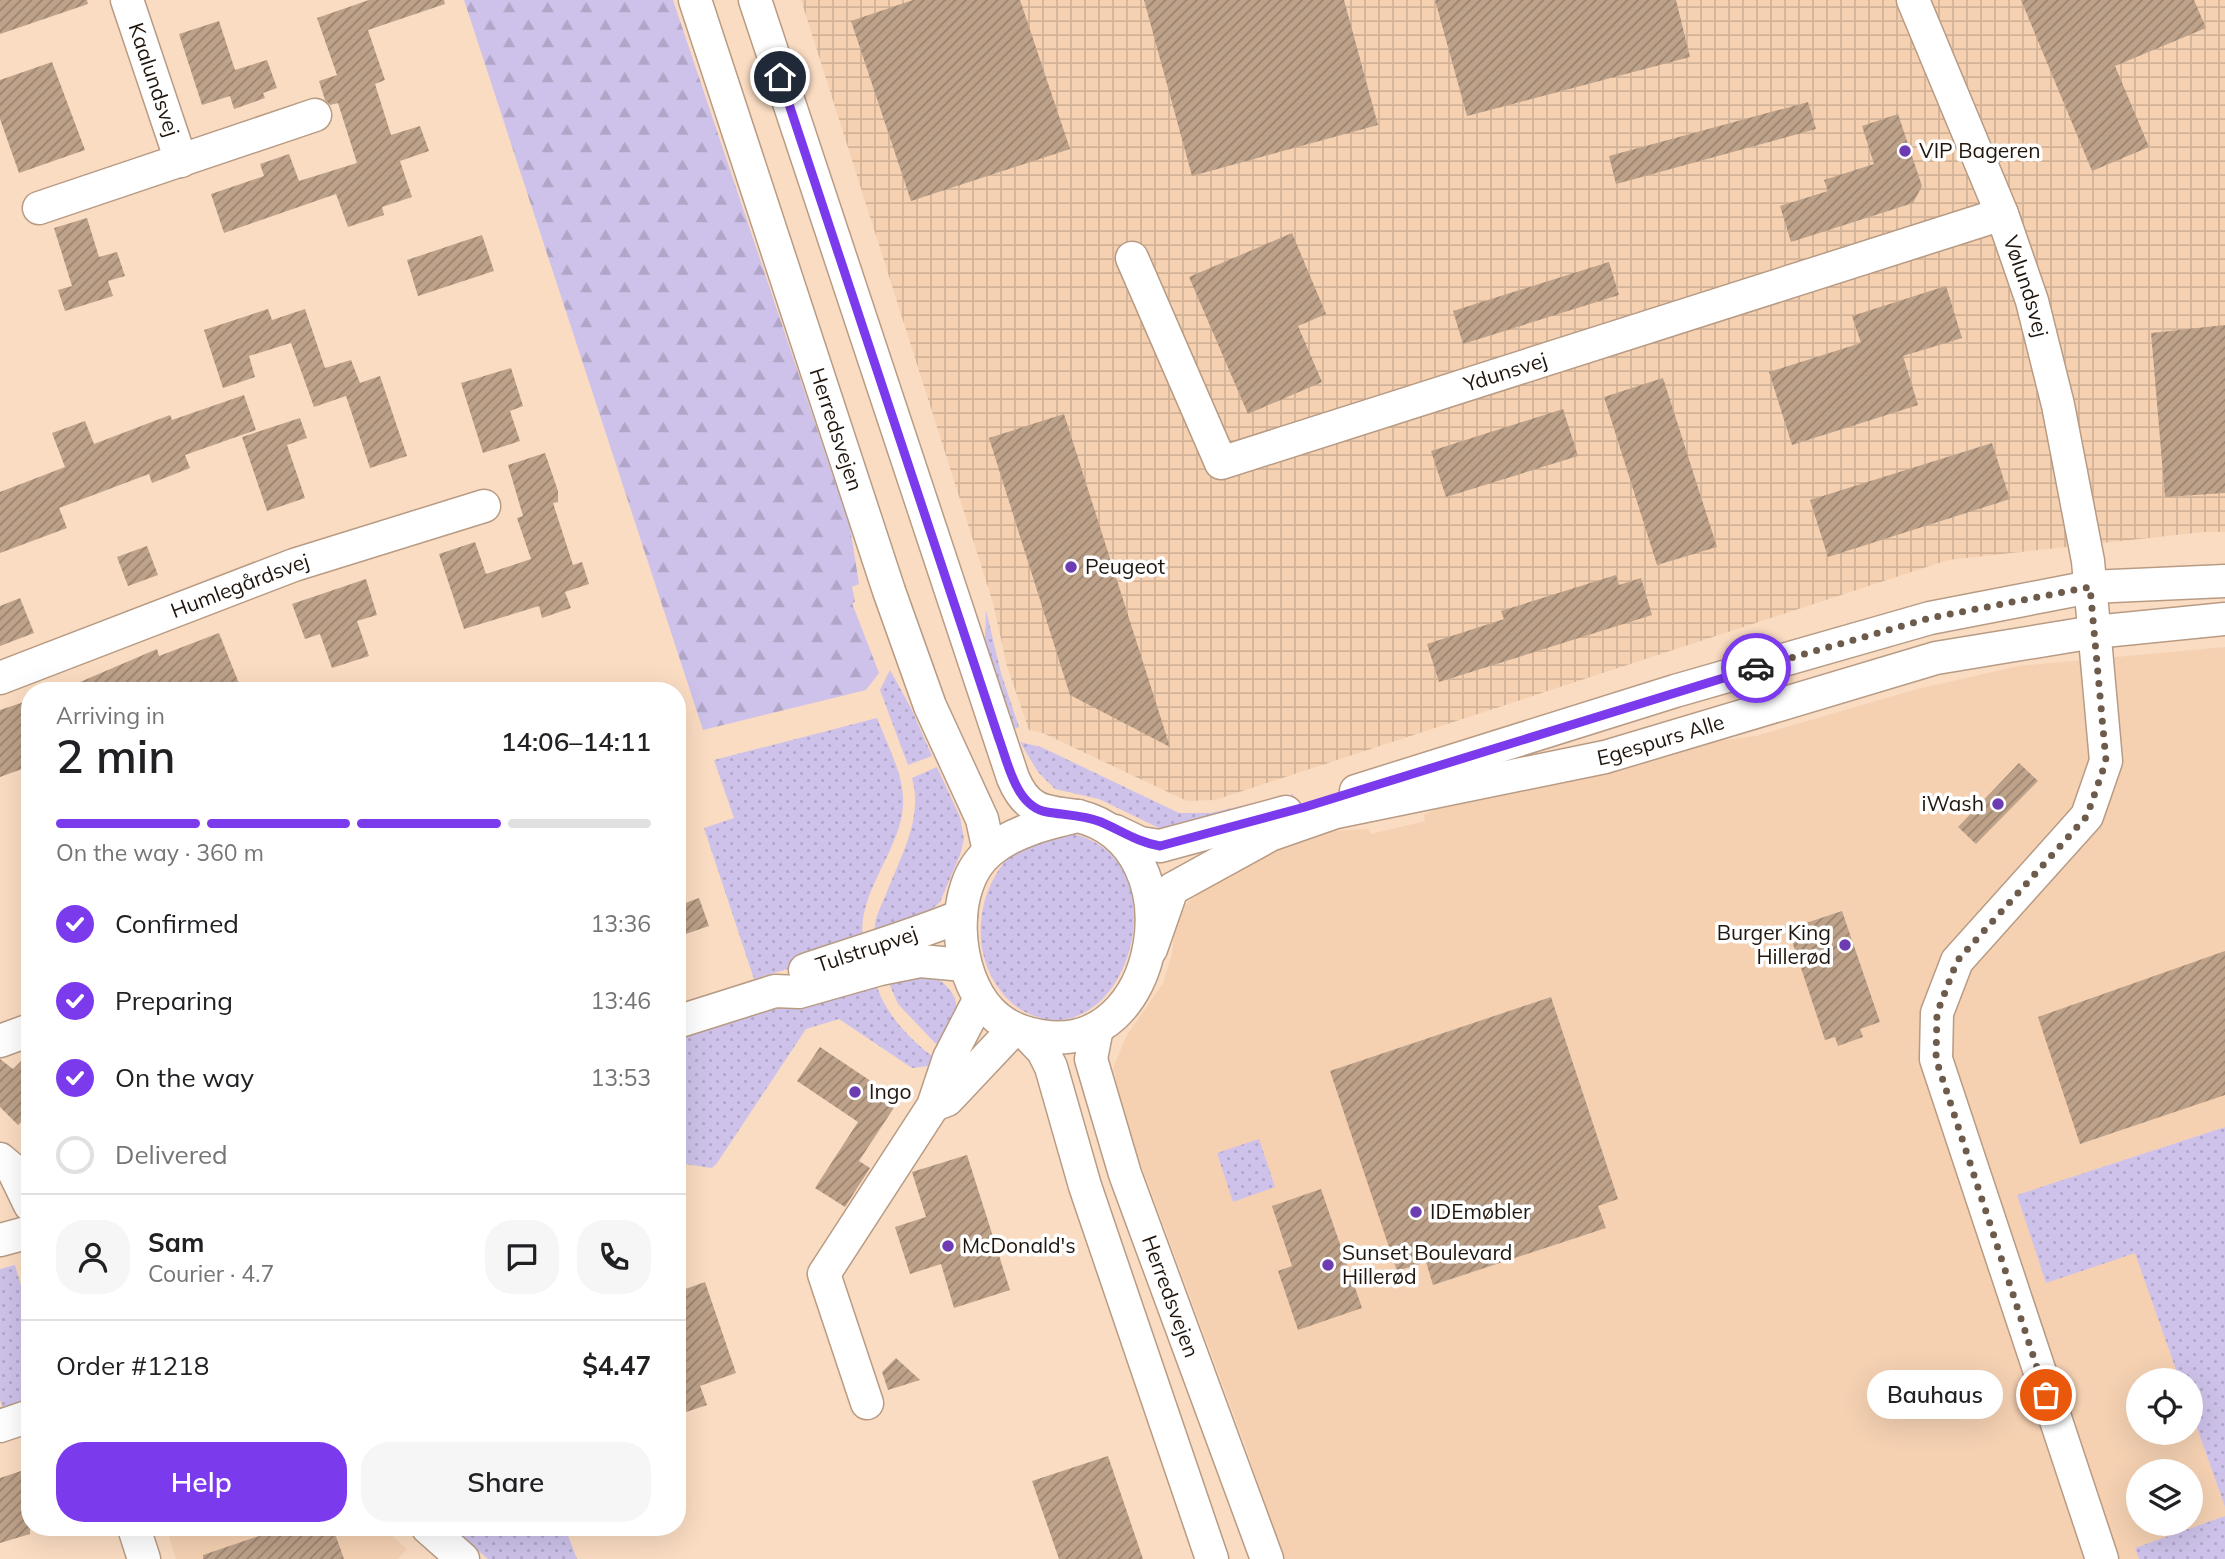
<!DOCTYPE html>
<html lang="en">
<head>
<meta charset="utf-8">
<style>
  body { margin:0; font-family:Mulish,sans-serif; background:#f6f6f6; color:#202124; height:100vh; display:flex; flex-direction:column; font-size:26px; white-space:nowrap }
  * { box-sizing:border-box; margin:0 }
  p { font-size:23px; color:#757577 }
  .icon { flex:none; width:38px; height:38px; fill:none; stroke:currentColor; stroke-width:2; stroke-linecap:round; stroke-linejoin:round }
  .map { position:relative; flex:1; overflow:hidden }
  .sheet { position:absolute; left:21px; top:682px; width:665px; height:854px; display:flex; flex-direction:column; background:#fff; border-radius:28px; box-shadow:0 7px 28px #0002 }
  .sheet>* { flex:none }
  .tools { position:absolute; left:2126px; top:1368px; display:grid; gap:14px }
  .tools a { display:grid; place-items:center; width:77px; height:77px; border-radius:50%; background:#fff; box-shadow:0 7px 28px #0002; font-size:35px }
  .pin { position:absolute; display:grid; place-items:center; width:60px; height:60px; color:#fff; margin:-30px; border:4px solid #fff; border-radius:50%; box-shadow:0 2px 7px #0007 }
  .courier { position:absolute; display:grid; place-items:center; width:70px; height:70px; margin:-35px; border:5px solid #7c3aed; border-radius:50%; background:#fff; color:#222; box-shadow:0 2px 9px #0007 }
  .bubble { position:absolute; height:49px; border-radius:24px; background:#fff; box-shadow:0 7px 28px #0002; font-size:23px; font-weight:600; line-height:49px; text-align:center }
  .head em { font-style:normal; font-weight:600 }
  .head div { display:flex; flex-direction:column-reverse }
  .head { display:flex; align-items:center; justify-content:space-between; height:119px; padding:0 35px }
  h1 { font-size:46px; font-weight:600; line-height:52px }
  .bar { display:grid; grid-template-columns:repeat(4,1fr); gap:10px 7px; align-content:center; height:84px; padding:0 35px }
  .bar i { height:9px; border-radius:5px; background:#e0e0e0 }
  .bar .current { background:#7c3aed }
  .bar p { grid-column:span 4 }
  .line { display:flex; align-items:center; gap:18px; padding:0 35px; border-top:2px solid #e0e0e0 }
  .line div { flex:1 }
  .round { display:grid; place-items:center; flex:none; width:74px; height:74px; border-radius:28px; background:#f6f6f6 }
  ol { padding:0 35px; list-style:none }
  li { display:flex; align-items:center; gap:21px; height:77px }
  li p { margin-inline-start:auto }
  li .icon { padding:7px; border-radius:50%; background:#7c3aed; color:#fff; stroke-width:4 }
  li:last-child { color:#757577 }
  li i { width:38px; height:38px; border:4px solid #e0e0e0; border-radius:50% }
  .button { display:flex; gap:14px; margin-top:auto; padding:14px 35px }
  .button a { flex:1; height:80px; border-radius:28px; background:#7c3aed; color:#fff; font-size:28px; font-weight:600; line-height:80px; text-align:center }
  .button a+a { background:#f6f6f6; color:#202124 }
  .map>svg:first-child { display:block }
  .built { fill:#f5d1b2; fill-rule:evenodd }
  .industrial { fill:url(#industrial-grid) }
  .grass { fill:url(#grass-dots) }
  .forest { fill:url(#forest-firs) }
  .building { fill:url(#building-hatch) }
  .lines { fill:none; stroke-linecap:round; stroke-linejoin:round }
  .minor-casing { stroke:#b89b84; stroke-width:35 }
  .minor { stroke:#fff; stroke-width:32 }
  .done { stroke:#6d5b4c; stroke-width:7; stroke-dasharray:0 12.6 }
  .route { stroke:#7c3aed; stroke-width:9 }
  .poi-dot { fill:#6d3bb2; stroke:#fff; stroke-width:2.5 }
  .labels { text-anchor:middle; stroke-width:7; stroke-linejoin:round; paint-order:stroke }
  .street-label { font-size:21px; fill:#21160d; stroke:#fff }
  .poi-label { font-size:21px; fill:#21160d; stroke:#fff; text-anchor:start }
</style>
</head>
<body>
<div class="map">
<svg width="2225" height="1559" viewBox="0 0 2225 1559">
  <defs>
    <pattern id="industrial-grid" width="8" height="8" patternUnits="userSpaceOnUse" patternTransform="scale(1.75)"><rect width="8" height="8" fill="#f5d1b2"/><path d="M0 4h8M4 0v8" fill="none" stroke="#d2b398"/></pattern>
    <pattern id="grass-dots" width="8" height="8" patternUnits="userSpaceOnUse" patternTransform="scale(1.75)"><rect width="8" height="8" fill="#cec2ea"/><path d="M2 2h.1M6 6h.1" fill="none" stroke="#b1a6c8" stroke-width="1.8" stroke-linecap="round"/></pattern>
    <pattern id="forest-firs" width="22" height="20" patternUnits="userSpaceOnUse" patternTransform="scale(1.75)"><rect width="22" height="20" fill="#cec2ea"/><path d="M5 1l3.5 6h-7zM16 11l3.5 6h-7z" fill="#b1a6c8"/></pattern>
    <pattern id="building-hatch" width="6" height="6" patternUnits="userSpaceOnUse" patternTransform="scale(1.75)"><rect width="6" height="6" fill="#bea28a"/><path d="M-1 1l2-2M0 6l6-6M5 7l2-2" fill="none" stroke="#9a836f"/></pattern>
  </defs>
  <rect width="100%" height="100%" fill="#fadcc2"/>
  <g class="built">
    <path d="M2225,647v480l-208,68 118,57 45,129h-42v52h53v-22l34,96v9l-89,32 3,11h-856l-39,-117 -117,-315 -14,-59 14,-33 36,-52 9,-30 4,-34 12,-17 35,-28 90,-42 55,-3 3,5 54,-13 -1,-6 41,-20 166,-30 87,-24 38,-5 161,-47 102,-23zM2138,1472h53v52h-53z"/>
    <polygon points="173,1528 384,1528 407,1549 398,1559 176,1559 167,1530"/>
  </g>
  <polygon class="industrial" points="801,0 2225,0 2225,532 2204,532 1948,560 1215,800 1187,801 1043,733 1029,730 1007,666 993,603"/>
  <g class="grass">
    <polygon points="986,610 1001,673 1019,727 1015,729 985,641"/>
    <polygon points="890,670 911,708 932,756 908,765 880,690"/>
    <path d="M877,718c10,26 28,59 26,87 -1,42 -47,90 -40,133l-72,30 -37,11 -50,-151 30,-10 -20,-58z"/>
    <polygon points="1020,742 1041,747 1179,813 1210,813 1294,794 1291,799 1163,830 1099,799 1055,789 1038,772"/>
    <path d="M937,767l23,50 4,22 -4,16 -20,47 -14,12 -51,19c-2,-12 5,-25 10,-36 14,-38 39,-78 27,-119z"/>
    <path d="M1069,833c115,22 61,217 -35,183 -22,-8 -37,-26 -46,-47 -18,-44 -2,-102 40,-127 10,-6 29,-7 41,-9z"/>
    <path d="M933,975c35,25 24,38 10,72l-8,-4 -37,-39 -10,-23z"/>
    <path d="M875,980c8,31 32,57 57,76l1,6 -5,4 -16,2 -73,-49 -33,10 -89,134 -5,5 -35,-5v-126l121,-38z"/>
    <polygon points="2225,1127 2225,1507 2191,1411 2191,1381 2180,1381 2135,1253 2046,1283 2017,1195"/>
    <polygon points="1259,1139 1275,1187 1233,1202 1217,1153"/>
    <polygon points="15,1265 30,1316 30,1407 5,1416 0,1400 0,1269"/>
    <polygon points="2225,1516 2225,1559 2139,1559 2135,1548"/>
    <polygon points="452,1528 565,1528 577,1559 488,1559"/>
  </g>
  <polygon class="forest" points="464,0 673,0 850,527 859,584 852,587 855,602 852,603 879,673 866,690 703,730"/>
  <g class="building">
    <polygon points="0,0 87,0 88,4 0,34"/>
    <polygon points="369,0 444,0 445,4 368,30 385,80 375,84 391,135 420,126 429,151 400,161 412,197 382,207 384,215 348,227 336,194 224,233 211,194 264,176 260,164 289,154 299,181 357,163 338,103 330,105 325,100 319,81 337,75 317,18"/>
    <polygon points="913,0 1020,0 1070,149 911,201 851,21"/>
    <polygon points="1144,0 1344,0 1378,125 1192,176"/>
    <polygon points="1435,0 1676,0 1690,57 1467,116"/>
    <polygon points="2021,0 2194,0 2206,28 2115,66 2149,147 2092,171"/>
    <polygon points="219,21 235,70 267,60 277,88 263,93 265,98 234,109 230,96 202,105 179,34"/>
    <polygon points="52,62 85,150 19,173 0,119 0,80"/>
    <polygon points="1808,102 1816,129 1616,184 1609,156"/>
    <polygon points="1898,114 1922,186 1913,203 1791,242 1780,206 1828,191 1824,180 1874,164 1862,126"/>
    <polygon points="87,218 99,257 117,252 125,276 108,281 113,296 65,311 58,290 72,286 54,228"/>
    <polygon points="1292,233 1326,314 1298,326 1322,382 1248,414 1189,277"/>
    <polygon points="482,235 494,271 418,296 407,260"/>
    <polygon points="1609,262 1619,295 1463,344 1453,311"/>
    <polygon points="1946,286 1962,338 1903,356 1918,405 1792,445 1769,372 1861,343 1852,316"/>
    <polygon points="268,309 272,320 305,309 325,368 351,360 360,383 380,376 407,456 370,468 346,396 314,407 291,343 249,356 255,377 223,388 204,330"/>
    <polygon points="2225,325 2225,493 2165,497 2151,333"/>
    <polygon points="511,368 523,406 510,411 520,441 483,453 461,383"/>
    <polygon points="1663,378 1717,547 1657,565 1604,397"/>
    <polygon points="244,395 256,430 185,455 190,468 152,483 149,474 59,508 67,528 0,553 0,492 65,467 52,433 85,421 94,444 170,415 172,420"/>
    <polygon points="1563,409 1578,456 1446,497 1431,451"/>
    <polygon points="1064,414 1170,747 1070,695 989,438"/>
    <polygon points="300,418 307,438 287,445 305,498 267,511 242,437"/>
    <polygon points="1992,443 2010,499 1828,557 1810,500"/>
    <polygon points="545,453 558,491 558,502 553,503 573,565 582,562 589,584 565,592 571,608 542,618 539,606 464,629 439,554 475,542 486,574 531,559 517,518 523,516 508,465"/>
    <polygon points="147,546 158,575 128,586 117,557"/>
    <polygon points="1616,575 1619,585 1641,578 1652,615 1439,682 1427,644 1504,619 1501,611"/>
    <polygon points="366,579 377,615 357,621 369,656 332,668 320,634 305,639 292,604"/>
    <polygon points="20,598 34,633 0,646 0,606"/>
    <polygon points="219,633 242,691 59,691 157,649 159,656"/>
    <polygon points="30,700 30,766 0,777 0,710"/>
    <polygon points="2019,763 2038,781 1976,844 1958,827"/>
    <polygon points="699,898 709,926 677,937 677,906"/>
    <polygon points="1842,911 1880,1022 1860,1029 1863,1037 1838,1046 1835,1037 1825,1040 1788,929"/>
    <polygon points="2225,951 2225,1095 2080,1144 2038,1017"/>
    <polygon points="1551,997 1618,1199 1598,1206 1606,1228 1433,1285 1426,1262 1397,1271 1330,1071"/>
    <polygon points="820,1047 899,1100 859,1161 870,1168 845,1207 815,1188 858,1122 797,1081"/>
    <polygon points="30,1052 30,1113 18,1125 0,1107 0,1059 13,1069"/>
    <polygon points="967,1155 1010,1290 954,1308 941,1264 910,1274 895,1227 926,1217 912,1172"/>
    <polygon points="1321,1189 1362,1308 1298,1330 1278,1271 1292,1266 1272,1206"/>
    <polygon points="705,1282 736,1373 700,1386 707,1405 677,1415 677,1292"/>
    <polygon points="896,1358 920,1380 888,1390 882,1372"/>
    <polygon points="1108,1456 1143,1559 1059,1559 1032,1481"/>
    <polygon points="30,1468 30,1534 0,1543 0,1478"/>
    <polygon points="283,1528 333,1528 344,1559 203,1559 203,1555"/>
  </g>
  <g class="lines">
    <defs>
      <g id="minor">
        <path id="s1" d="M127,0l54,161"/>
        <path id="s2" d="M695,0l194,591 41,115 52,113 7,32"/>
        <path d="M755,0l258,778c14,34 32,34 65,38"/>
        <path id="s3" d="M1913,0l89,214 30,87 26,104 30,156 18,200 -19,55 -130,145 -20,52 -1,46 166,500"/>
        <polyline points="39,208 315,115"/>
        <path id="s4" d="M1132,258l89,205 781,-249"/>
        <path id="s5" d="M0,678l294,-113 190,-59"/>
        <polyline points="1356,791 1675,691 1930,618 2090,587 2225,581"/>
        <path d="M1078,816c120,29 83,242 -37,220 -20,-3 -37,-10 -51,-25 -35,-36 -43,-125 0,-160 24,-20 58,-28 88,-35z"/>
        <polyline points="1115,831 1140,843 1160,846 1286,812"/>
        <path id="s6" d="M1151,949l21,-60 98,-54 66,-23 269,-55 331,-99 158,-26 131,-13"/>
        <path id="s7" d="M805,970c52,-18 105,-33 156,-54"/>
        <polyline points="677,1022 775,991 799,992 880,969 920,961 964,965"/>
        <path id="s8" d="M1097,1028l-6,31 34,115 142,385"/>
        <polyline points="1026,1033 1043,1051 1051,1067 1085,1186 1212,1559"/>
        <polyline points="0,1041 30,1030"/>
        <polyline points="934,1105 947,1100 1014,1029"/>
        <polyline points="0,1159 13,1170 30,1205"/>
        <polyline points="0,1240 30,1232"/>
        <polyline points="867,1403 824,1274 933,1106 949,1058 979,1000"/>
        <polyline points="0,1426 30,1416"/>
        <polyline points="134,1528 144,1559"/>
        <polyline points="428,1528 463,1559"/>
      </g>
    </defs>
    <use href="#minor" class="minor-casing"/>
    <use href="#minor" class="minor"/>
  </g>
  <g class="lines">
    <polyline class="done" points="1756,668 1930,618 2090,587 2106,761 2087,816 1957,961 1937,1013 1936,1059 2046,1395"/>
    <path class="route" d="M780,77l219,662c9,24 17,68 48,73 17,3 37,3 54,10 21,9 36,20 59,24l145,-39 451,-139"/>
  </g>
  <g class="poi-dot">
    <circle cx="1905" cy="151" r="7"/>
    <circle cx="1071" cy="567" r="7"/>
    <circle cx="1998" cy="804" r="7"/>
    <circle cx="1845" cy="945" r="7"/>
    <circle cx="855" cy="1092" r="7"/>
    <circle cx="1416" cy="1212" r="7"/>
    <circle cx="948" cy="1246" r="7"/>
    <circle cx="1328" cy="1265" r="7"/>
  </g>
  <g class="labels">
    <g class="street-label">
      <text dy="7" stroke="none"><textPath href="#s1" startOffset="84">Kaalundsvej</textPath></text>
      <text dy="7" stroke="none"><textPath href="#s3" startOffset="308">Vølundsvej</textPath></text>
      <text dy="7" stroke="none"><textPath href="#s4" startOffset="522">Ydunsvej</textPath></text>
      <text dy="7" stroke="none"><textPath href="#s2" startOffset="452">Herredsvejen</textPath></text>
      <text dy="7" stroke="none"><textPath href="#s5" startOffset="257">Humlegårdsvej</textPath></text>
      <text dy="7" stroke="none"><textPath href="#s6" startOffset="578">Egespurs Alle</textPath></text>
      <text dy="7" stroke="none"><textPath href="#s7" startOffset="65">Tulstrupvej</textPath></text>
      <text dy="7" stroke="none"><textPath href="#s8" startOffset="282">Herredsvejen</textPath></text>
    </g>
    <g class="poi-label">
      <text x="1919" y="158">VIP Bageren</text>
      <text x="1085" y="574">Peugeot</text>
      <text x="1984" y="811" text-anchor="end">iWash</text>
      <text x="1831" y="940" text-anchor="end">Burger King<tspan x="1831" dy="24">Hillerød</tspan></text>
      <text x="869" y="1099">Ingo</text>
      <text x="1430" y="1219">IDEmøbler</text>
      <text x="962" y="1253">McDonald's</text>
      <text x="1342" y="1260">Sunset Boulevard<tspan x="1342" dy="24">Hillerød</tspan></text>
    </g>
  </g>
</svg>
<div class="tools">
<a><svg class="icon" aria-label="locate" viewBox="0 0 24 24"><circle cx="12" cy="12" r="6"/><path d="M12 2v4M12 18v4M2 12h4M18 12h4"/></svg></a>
<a><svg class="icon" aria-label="layers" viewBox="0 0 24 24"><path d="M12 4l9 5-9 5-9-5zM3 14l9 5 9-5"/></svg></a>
</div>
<div class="pin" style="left:2046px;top:1395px;background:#ea580c"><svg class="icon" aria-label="bag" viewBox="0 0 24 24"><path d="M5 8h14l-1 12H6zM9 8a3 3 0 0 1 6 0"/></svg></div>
<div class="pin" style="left:780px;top:77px;background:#1f2937"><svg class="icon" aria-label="home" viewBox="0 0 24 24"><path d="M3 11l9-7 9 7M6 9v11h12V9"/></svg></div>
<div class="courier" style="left:1756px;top:668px"><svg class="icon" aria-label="car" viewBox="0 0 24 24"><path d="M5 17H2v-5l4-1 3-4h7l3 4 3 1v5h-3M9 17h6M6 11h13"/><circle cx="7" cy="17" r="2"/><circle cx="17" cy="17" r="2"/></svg></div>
<div class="bubble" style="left:1867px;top:1370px;width:136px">Bauhaus</div>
<section class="sheet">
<div class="head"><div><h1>2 min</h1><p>Arriving in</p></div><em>14:06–14:11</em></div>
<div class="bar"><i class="current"></i><i class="current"></i><i class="current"></i><i></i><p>On the way · 360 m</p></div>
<ol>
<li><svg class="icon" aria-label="check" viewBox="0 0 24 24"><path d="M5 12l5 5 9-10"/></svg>Confirmed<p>13:36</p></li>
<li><svg class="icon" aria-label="check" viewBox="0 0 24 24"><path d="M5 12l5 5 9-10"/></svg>Preparing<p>13:46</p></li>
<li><svg class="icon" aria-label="check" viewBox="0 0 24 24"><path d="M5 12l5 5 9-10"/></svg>On the way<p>13:53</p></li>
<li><i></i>Delivered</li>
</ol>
<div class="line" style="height:126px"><a class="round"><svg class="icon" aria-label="person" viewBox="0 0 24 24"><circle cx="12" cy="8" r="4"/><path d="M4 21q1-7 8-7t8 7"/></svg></a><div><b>Sam</b><p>Courier · 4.7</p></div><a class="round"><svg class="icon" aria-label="chat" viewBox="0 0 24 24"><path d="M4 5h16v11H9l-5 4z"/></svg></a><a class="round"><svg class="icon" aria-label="phone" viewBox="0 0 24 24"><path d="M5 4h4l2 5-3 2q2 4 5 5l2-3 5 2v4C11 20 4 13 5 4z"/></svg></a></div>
<div class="line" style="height:91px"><div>Order #1218</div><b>$4.47</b></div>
<div class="button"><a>Help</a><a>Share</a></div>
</section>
</div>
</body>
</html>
